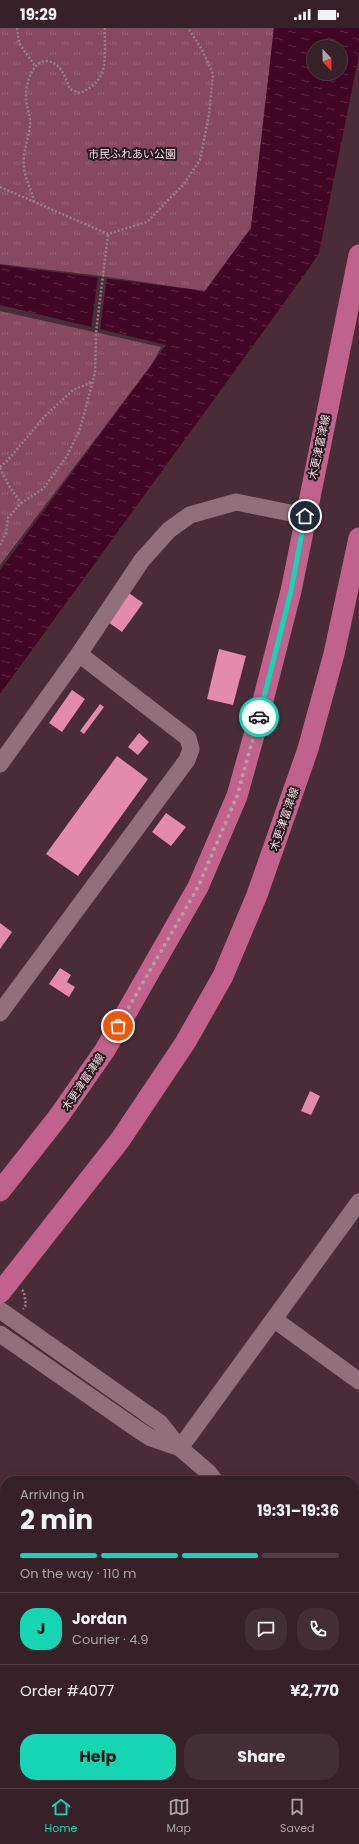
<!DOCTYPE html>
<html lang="en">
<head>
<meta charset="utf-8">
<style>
  body { margin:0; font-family:Poppins,"Noto Sans JP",sans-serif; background:#422e35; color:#f1f3f6; height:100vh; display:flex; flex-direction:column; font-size:15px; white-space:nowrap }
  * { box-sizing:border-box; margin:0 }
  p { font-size:13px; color:#aaa3a8 }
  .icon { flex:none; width:22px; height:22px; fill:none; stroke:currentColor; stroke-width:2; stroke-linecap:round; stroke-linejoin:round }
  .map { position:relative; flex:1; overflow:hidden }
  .details { position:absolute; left:0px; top:1448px; width:359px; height:312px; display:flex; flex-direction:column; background:#372129; border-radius:16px 16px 0 0; box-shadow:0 2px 10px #0003,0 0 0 1px #513e46 }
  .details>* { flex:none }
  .needle { width:26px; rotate:158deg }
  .fabs { position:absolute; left:307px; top:12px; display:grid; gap:8px }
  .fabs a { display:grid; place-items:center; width:40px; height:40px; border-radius:50%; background:#372129; box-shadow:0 2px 10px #0003,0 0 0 1px #513e46; font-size:20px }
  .pin { position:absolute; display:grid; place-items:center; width:34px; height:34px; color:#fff; margin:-17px; border:2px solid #fff; border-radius:50%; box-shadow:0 1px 4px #0007 }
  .courier { position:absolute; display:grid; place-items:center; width:40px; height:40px; margin:-20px; border:3px solid #16d5b3; border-radius:50%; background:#fff; color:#222; box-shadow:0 1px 5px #0007 }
  .head em { font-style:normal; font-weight:700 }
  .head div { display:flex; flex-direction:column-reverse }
  .head { display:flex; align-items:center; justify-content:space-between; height:68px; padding:0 20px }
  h1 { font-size:26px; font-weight:700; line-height:30px }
  .bar { display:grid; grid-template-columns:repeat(4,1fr); gap:6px 4px; align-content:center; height:48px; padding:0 20px }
  .bar i { height:5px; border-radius:3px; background:#513e46 }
  .bar .selected { background:#16d5b3 }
  .bar p { grid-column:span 4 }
  .line { display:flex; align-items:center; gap:10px; padding:0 20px; border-top:1px solid #513e46 }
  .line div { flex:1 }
  .round { display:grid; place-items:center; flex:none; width:42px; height:42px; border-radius:16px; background:#422e35 }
  .primary-button { display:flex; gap:8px; margin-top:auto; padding:8px 20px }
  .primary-button a { flex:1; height:46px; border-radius:16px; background:#16d5b3; color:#111; font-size:16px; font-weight:700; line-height:46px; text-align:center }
  .primary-button a+a { background:#422e35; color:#f1f3f6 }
  .status { display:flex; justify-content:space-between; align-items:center; height:28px; padding:0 20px; background:#372129; direction:ltr }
  .status svg { height:11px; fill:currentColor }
  .tab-bar { display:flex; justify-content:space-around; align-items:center; height:56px; border-top:1px solid #513e46; background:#372129; font-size:11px; color:#aaa3a8 }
  .tab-bar a { display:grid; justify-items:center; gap:2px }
  .tab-bar .selected { color:#16d5b3 }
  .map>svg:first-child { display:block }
  .park { fill:url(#park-tufts) }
  .water { fill:url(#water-ripples); fill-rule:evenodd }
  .pier { fill:#492c37 }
  .building { fill:#e48aad }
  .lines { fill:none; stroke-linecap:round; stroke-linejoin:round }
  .path { stroke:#977e87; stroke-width:2.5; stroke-dasharray:2 2; stroke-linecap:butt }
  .minor { stroke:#916f7b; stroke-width:17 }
  .major { stroke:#c0628b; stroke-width:21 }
  .done { stroke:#b59ea6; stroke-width:4; stroke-dasharray:0 7.2 }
  .route { stroke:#16d5b3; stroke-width:5 }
  .labels { text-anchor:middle; stroke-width:4; stroke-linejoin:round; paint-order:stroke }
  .park-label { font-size:11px; fill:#f6dde5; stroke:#27191e }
  .street-label { font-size:11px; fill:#efdce2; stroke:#27191e }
</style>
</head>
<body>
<div class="status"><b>19:29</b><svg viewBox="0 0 49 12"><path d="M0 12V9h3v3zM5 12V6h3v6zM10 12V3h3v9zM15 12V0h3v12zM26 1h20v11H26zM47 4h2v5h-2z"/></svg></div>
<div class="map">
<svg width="359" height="1760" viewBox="0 0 359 1760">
  <defs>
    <pattern id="park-tufts" width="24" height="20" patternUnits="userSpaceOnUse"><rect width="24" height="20" fill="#864961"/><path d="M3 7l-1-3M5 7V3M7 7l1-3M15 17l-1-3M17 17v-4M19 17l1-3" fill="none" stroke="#976377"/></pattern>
    <pattern id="water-ripples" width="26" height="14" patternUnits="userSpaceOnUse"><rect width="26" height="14" fill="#420625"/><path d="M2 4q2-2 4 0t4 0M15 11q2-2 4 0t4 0" fill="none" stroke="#5e2a44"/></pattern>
  </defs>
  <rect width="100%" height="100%" fill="#492c37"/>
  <g class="park">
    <polygon points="0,0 274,0 251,200 205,263 94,247 0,236"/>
    <polygon points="0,283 161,319 152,336 0,537"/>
  </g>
  <g class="water">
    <path d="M274,0h85v27l-40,198 -9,14 -310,427v-124l166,-225 -166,-40v-40l205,26 46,-63zM314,19h26v26h-26z"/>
    <polygon points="0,1626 5,1629 5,1723 0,1730"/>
    <polygon points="0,1742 5,1746 5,1755 18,1755 26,1760 0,1760"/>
    <polygon points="30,1755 180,1755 187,1760 27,1760"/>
  </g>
  <polygon class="pier" points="98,248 107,249 100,302 91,300"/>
  <g class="building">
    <polygon points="129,565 143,575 122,604 108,594"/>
    <polygon points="219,621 246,628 233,677 207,671"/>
    <polygon points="72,662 85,671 62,704 49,695"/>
    <polygon points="100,676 104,679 84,706 80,703"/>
    <polygon points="139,705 149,714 138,727 128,719"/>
    <polygon points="117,728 148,751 78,848 46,826"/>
    <polygon points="166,785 186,799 171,818 152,804"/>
    <polygon points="0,895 12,904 0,921"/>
    <polygon points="60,940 71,947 67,954 75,959 69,969 49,956"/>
    <polygon points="310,1063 320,1068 311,1087 301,1083"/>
  </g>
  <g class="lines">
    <g class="path">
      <polyline points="17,0 19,15 35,38"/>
      <polyline points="0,159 108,206 147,194 183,157 200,132 209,87 213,46 201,20 188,0"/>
      <path d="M34,174c-2,-12 -9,-22 -10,-35 -2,-14 5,-28 6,-42 1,-9 -4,-18 -4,-27 -1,-12 6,-37 20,-37 15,1 19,16 24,28l10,4c31,-13 24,-37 25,-65"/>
      <polyline points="0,439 7,433 45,388 73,362 93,354"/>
      <polyline points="0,440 9,458 21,475"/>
      <polyline points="0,517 6,505 8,490 21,475 43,461 67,428 80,401 95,345 96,305 108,206"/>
      <polyline points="22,1262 24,1264 26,1277 23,1281"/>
    </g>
    <g class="minor">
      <polyline points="0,736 79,626 142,532 169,502 190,487 236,474 305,488"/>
      <polyline points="0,985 187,732 191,721 188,710 79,626"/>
      <polyline points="0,1282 160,1395 180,1420 209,1445 215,1453"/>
      <polyline points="275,1292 359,1353"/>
      <polyline points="0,1306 137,1401 151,1410 180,1420"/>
      <polyline points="180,1420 359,1174"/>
      <polyline points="0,1588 5,1592"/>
      <polyline points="224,1755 231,1760"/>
    </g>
    <g class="major">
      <polyline points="0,1163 59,1088 105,1022 198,859 237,768 256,700 291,563 359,227"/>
      <polyline points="0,1265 120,1112 185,1015 223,948 257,867 308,721 334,626 359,510"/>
    </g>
  </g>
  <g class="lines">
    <polyline class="done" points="118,998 198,859 237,768 259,689"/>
    <polyline class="route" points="259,689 291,563 305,488"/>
  </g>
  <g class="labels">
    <g class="park-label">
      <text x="132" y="130">市民ふれあい公園</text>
    </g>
    <g class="street-label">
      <text transform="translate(319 419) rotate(-78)" y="4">木更津富津線</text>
      <text transform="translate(284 791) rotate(-71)" y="4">木更津富津線</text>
      <text transform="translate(83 1054) rotate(-56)" y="4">木更津富津線</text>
    </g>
  </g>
</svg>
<div class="fabs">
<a><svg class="needle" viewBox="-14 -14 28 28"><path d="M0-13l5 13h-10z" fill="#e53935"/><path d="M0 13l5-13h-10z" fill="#aaa3a8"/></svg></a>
</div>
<div class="pin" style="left:118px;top:998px;background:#ea580c"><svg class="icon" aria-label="bag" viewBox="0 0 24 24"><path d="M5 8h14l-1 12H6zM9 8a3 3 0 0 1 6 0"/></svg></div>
<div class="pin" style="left:305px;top:488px;background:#1f2937"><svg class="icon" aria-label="home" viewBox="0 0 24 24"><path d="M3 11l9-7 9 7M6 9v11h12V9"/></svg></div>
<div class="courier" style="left:259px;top:689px"><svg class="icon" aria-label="car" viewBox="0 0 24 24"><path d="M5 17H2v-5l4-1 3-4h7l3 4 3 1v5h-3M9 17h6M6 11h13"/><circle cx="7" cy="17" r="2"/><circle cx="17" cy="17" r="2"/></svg></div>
<section class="details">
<div class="head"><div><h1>2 min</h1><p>Arriving in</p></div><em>19:31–19:36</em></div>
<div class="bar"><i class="selected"></i><i class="selected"></i><i class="selected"></i><i></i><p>On the way · 110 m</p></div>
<div class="line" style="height:72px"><b class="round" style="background:#16d5b3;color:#111">J</b><div><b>Jordan</b><p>Courier · 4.9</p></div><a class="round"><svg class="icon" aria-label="chat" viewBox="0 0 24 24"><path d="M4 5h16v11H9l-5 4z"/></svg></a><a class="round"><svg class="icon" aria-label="phone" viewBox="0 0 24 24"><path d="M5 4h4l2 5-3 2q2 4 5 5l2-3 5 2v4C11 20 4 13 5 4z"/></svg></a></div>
<div class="line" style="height:52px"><div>Order #4077</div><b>¥2,770</b></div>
<div class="primary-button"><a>Help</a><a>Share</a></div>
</section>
</div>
<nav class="tab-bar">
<a class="selected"><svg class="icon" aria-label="home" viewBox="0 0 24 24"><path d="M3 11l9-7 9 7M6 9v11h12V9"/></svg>Home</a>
<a><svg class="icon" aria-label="map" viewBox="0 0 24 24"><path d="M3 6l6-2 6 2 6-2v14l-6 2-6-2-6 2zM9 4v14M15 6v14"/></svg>Map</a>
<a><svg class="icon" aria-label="saved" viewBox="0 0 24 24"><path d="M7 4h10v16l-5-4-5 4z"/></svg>Saved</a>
</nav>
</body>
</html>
